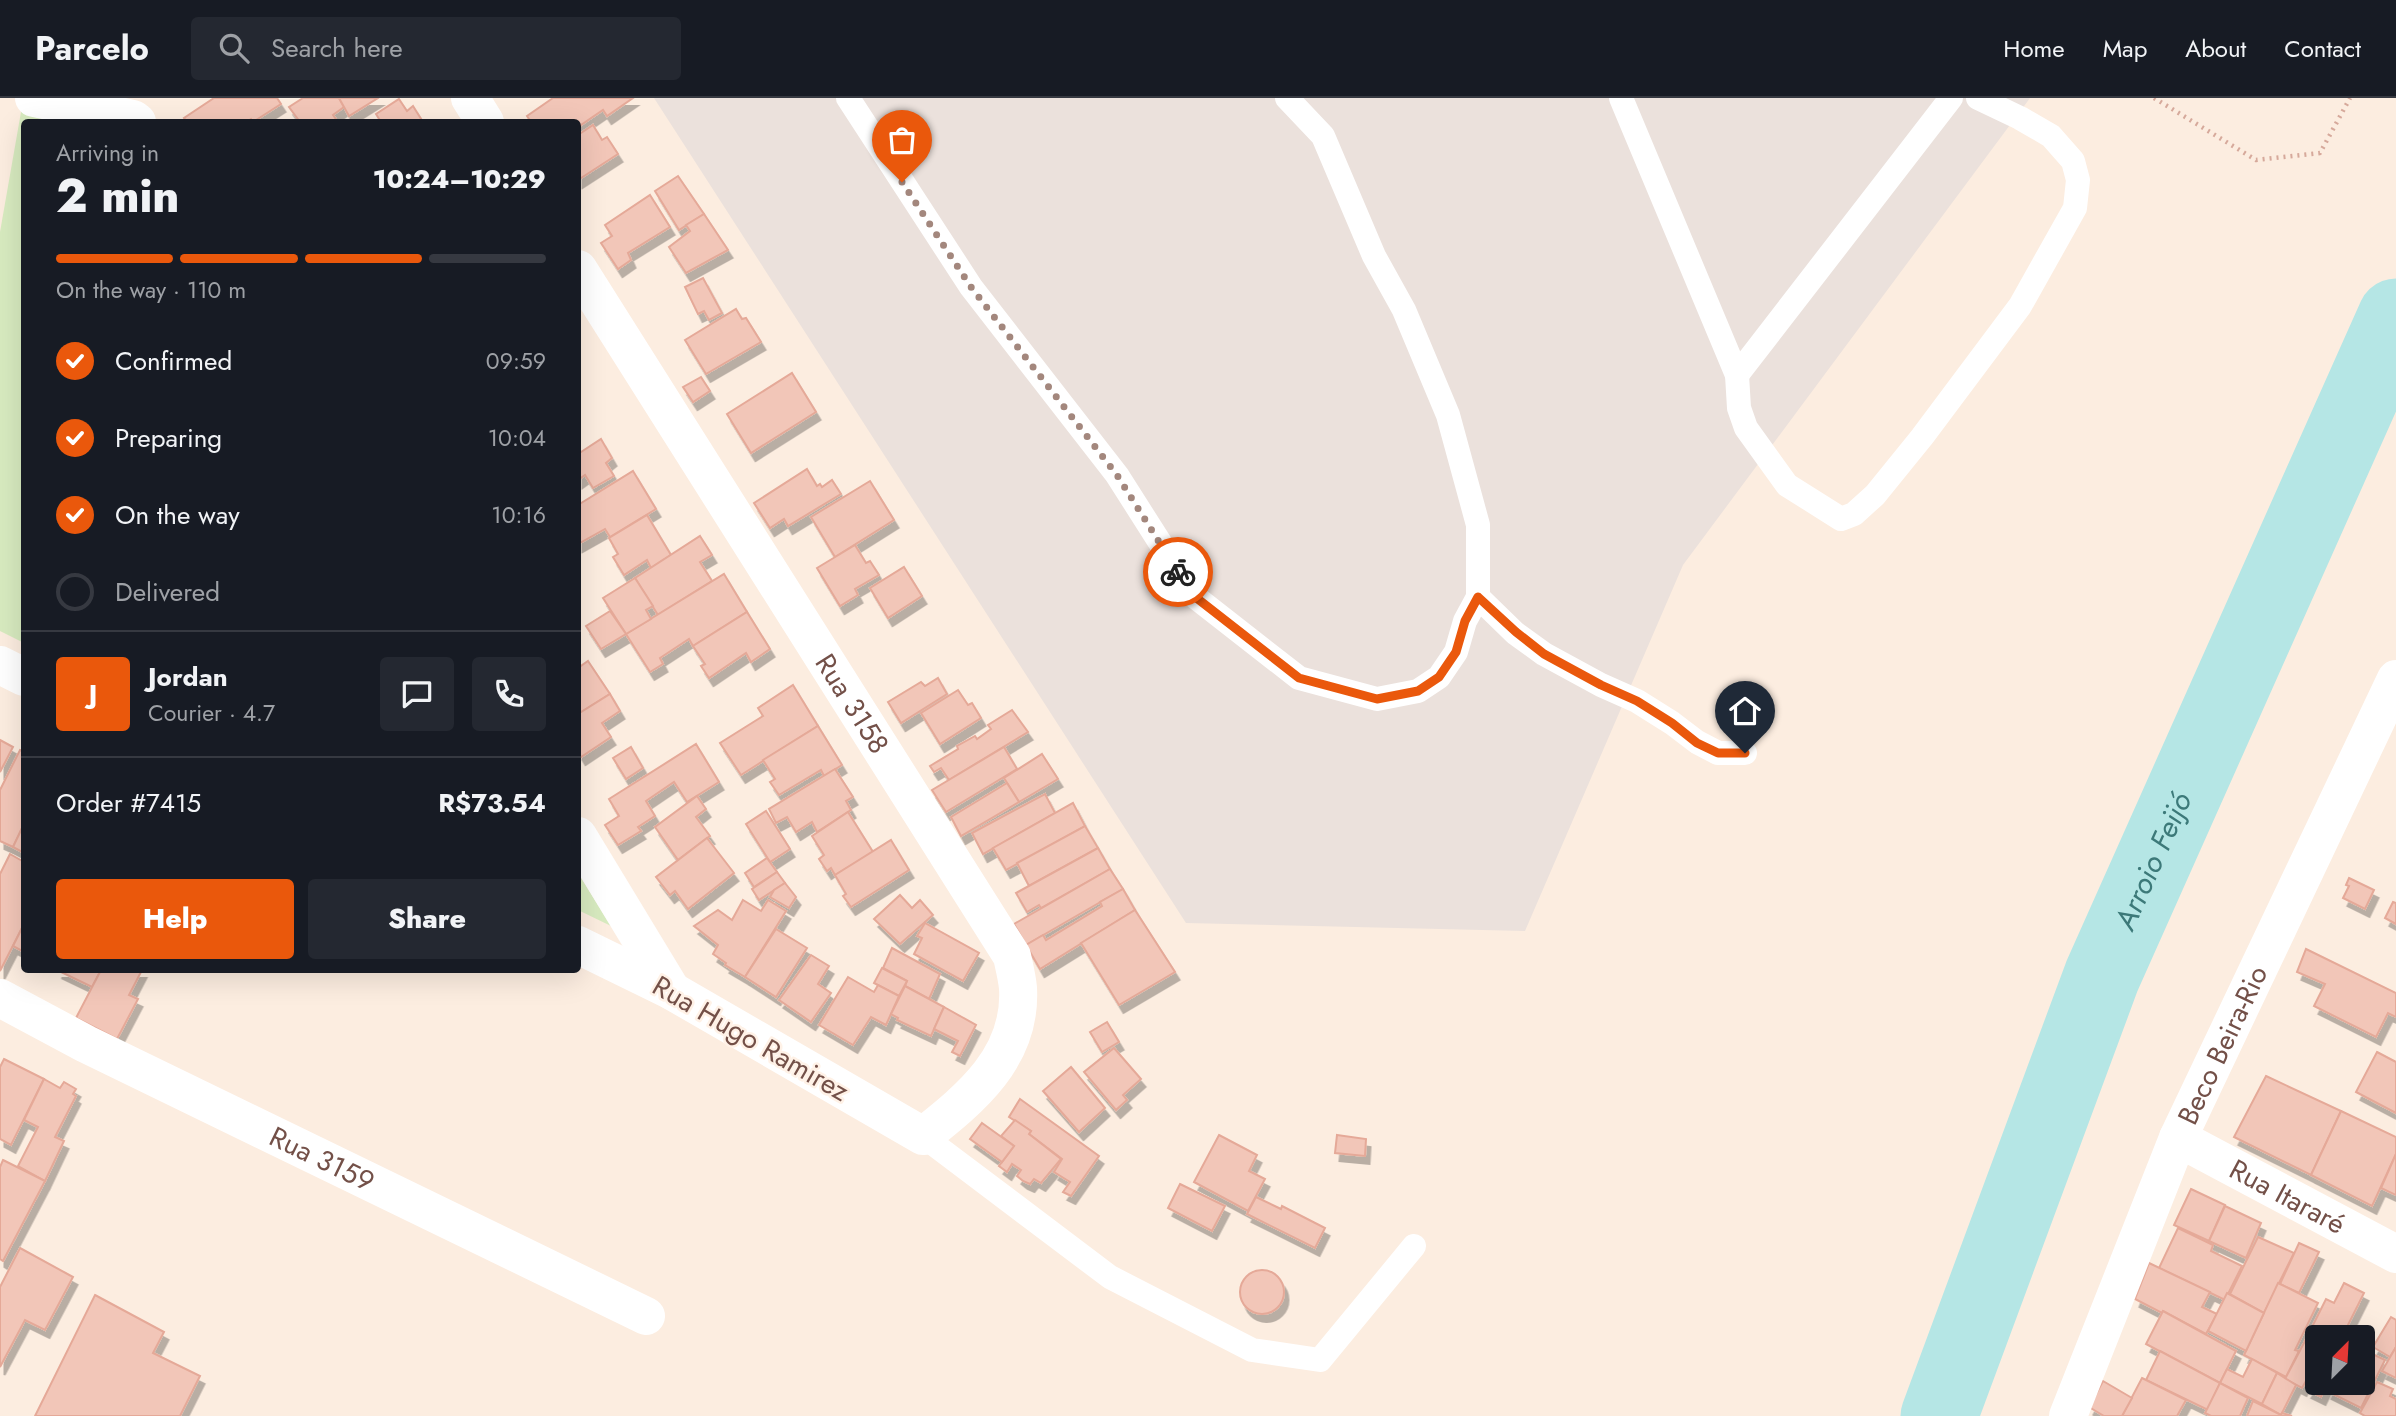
<!DOCTYPE html>
<html lang="en">
<head>
<meta charset="utf-8">
<style>
  body { margin:0; font-family:Jost,sans-serif; background:#242831; color:#f1f3f6; height:100vh; display:flex; flex-direction:column; font-size:26px; white-space:nowrap }
  * { box-sizing:border-box; margin:0 }
  p { font-size:23px; color:#9ea1a6 }
  .icon { flex:none; width:38px; height:38px; fill:none; stroke:currentColor; stroke-width:2; stroke-linecap:round; stroke-linejoin:round }
  .map { position:relative; flex:1; overflow:hidden }
  .panel { position:absolute; left:21px; top:21px; width:560px; height:854px; display:flex; flex-direction:column; background:#171b24; border-radius:7px; box-shadow:0 7px 28px #0002 }
  .panel>* { flex:none }
  .needle { width:46px; rotate:24deg }
  .fabs { position:absolute; left:2305px; top:1227px; display:grid; gap:14px }
  .fabs a { display:grid; place-items:center; width:70px; height:70px; border-radius:7px; background:#171b24; box-shadow:0 7px 28px #0002; font-size:35px }
  .pin { position:absolute; display:grid; place-items:center; width:60px; height:60px; color:#fff; margin:-72px -30px; border-radius:50% 50% 50% 0; rotate:-45deg; box-shadow:0 0 7px #0007 }
  .pin .icon { rotate:45deg }
  .courier { position:absolute; display:grid; place-items:center; width:70px; height:70px; margin:-35px; border:5px solid #ea580c; border-radius:50%; background:#fff; color:#222; box-shadow:0 2px 9px #0007 }
  .head em { font-style:normal; font-weight:800 }
  .head div { display:flex; flex-direction:column-reverse }
  .head { display:flex; align-items:center; justify-content:space-between; height:119px; padding:0 35px }
  h1 { font-size:46px; font-weight:800; line-height:52px }
  .bar { display:grid; grid-template-columns:repeat(4,1fr); gap:10px 7px; align-content:center; height:84px; padding:0 35px }
  .bar i { height:9px; border-radius:5px; background:#363941 }
  .bar .active { background:#ea580c }
  .bar p { grid-column:span 4 }
  .line { display:flex; align-items:center; gap:18px; padding:0 35px; border-top:2px solid #363941 }
  .line div { flex:1 }
  .round { display:grid; place-items:center; flex:none; width:74px; height:74px; border-radius:7px; background:#242831 }
  ol { padding:0 35px; list-style:none }
  li { display:flex; align-items:center; gap:21px; height:77px }
  li p { margin-inline-start:auto }
  li .icon { padding:7px; border-radius:50%; background:#ea580c; color:#fff; stroke-width:4 }
  li:last-child { color:#9ea1a6 }
  li i { width:38px; height:38px; border:4px solid #363941; border-radius:50% }
  .primary-button { display:flex; gap:14px; margin-top:auto; padding:14px 35px }
  .primary-button a { flex:1; height:80px; border-radius:7px; background:#ea580c; color:#fff; font-size:28px; font-weight:800; line-height:80px; text-align:center }
  .primary-button a+a { background:#242831; color:#f1f3f6 }
  header { display:flex; align-items:center; gap:42px; box-sizing:border-box; height:98px; padding:0 35px; background:#171b24; border-bottom:2px solid #363941 }
  header strong { font-size:33px }
  nav { display:flex; gap:38px; margin-inline-start:auto; font-size:24px }
  .search { width:490px; height:63px; background:#242831; display:flex; align-items:center; gap:18px; box-sizing:border-box; padding:0 24px; border-radius:7px; color:#9ea1a6; font-size:26px }
  .map>svg:first-child { display:block }
  .industrial { fill:#ebe1dc }
  .green { fill:#d7eabf }
  .lines { fill:none; stroke-linecap:round; stroke-linejoin:round }
  .river { stroke:#b5e6e5; stroke-width:77 }
  .building { fill:#f2c6b8; stroke:#e5a998; stroke-width:2; filter:url(#shadow) }
  .path { stroke:#d6a99b; stroke-width:4.5; stroke-dasharray:2 5; stroke-linecap:butt }
  .lane { stroke:#fff; stroke-width:24 }
  .street { stroke:#fff; stroke-width:38 }
  .done { stroke:#a3877d; stroke-width:7; stroke-dasharray:0 12.6 }
  .route { stroke:#ea580c; stroke-width:9 }
  .labels { text-anchor:middle; stroke-width:5; stroke-linejoin:round; paint-order:stroke }
  .street-label { font-size:28px; fill:#735048; stroke:#fff2e7 }
  .water-label { font-size:30px; font-style:italic; fill:#3c7979; stroke:#fff2e7 }
</style>
</head>
<body>
<header>
<strong>Parcelo</strong>
<div class="search"><svg class="icon" aria-label="search" viewBox="0 0 24 24"><circle cx="10" cy="10" r="6"/><path d="M15 15l6 6"/></svg>Search here</div>
<nav><a>Home</a><a>Map</a><a>About</a><a>Contact</a></nav>
</header>
<div class="map">
<svg width="2396" height="1318" viewBox="0 0 2396 1318">
  <defs>
    <filter id="shadow"><feDropShadow dx="4.5" dy="8" stdDeviation="0" flood-color="#0004"/></filter>
  </defs>
  <rect width="100%" height="100%" fill="#fcede0"/>
  <polygon class="industrial" points="654,0 2030,0 1683,467 1525,833 1186,825"/>
  <g class="green">
    <polygon points="21,14 76,24 24,24 24,545 0,533 0,134"/>
    <polygon points="578,775 611,828 578,812"/>
  </g>
  <g class="lines">
    <path class="river" id="s1" d="M1939,1318l163,-440 294,-659"/>
  </g>
  <g class="building">
    <polygon points="214,0 277,0 281,6 253,24 251,21 246,24 187,24 184,20"/>
    <polygon points="303,0 339,0 344,9 333,17 338,24 300,24 289,9"/>
    <polygon points="339,0 378,0 349,18"/>
    <polygon points="553,0 633,0 607,18 603,12 578,29 578,24 531,24 527,18"/>
    <polygon points="399,1 407,13 413,8 423,24 381,24 376,16"/>
    <polygon points="593,27 602,42 607,39 618,56 578,82 578,37"/>
    <polygon points="678,78 704,116 679,132 655,93"/>
    <polygon points="650,97 670,129 628,155 631,162 618,171 601,145 612,138 605,127"/>
    <polygon points="704,116 728,152 686,175 669,149 690,133 686,127"/>
    <polygon points="703,180 722,215 709,222 704,213 698,216 685,189"/>
    <polygon points="736,211 742,221 746,220 761,244 706,276 685,242"/>
    <polygon points="792,275 816,314 751,355 727,316"/>
    <polygon points="701,279 710,293 693,304 683,289"/>
    <polygon points="601,341 612,360 606,365 614,378 593,390 585,377 578,382 578,356"/>
    <polygon points="807,371 817,388 820,386 822,389 832,382 841,396 788,428 784,421 770,430 754,405"/>
    <polygon points="633,373 656,411 610,439 605,431 578,446 578,407"/>
    <polygon points="870,383 894,422 835,459 811,419"/>
    <polygon points="647,417 671,457 651,470 647,462 624,477 613,459 618,456 609,440"/>
    <polygon points="700,438 712,457 700,464 712,483 658,517 635,480"/>
    <polygon points="855,447 866,465 870,463 879,477 855,491 858,497 840,508 817,470"/>
    <polygon points="904,469 922,498 888,520 870,490"/>
    <polygon points="724,476 747,514 693,548 689,541 660,560 663,566 650,574 626,536"/>
    <polygon points="635,480 653,508 646,512 651,521 626,536 603,500"/>
    <polygon points="610,513 626,536 601,551 586,528"/>
    <polygon points="747,514 770,551 751,564 746,555 709,580 701,568 705,566 693,548"/>
    <polygon points="588,563 610,596 578,616 578,570"/>
    <polygon points="938,580 947,596 901,625 888,604 921,584 925,588"/>
    <polygon points="793,587 818,628 741,677 720,645 763,618 758,610"/>
    <polygon points="958,592 968,607 972,605 981,620 940,646 921,615"/>
    <polygon points="610,596 620,613 602,625 611,639 581,659 578,654 578,616"/>
    <polygon points="1012,612 1028,634 949,682 941,670 934,674 930,668 958,651 957,648 975,638 977,641 991,631 988,627"/>
    <polygon points="818,628 842,667 824,678 821,672 779,697 770,684 775,681 763,662"/>
    <polygon points="0,642 13,649 0,674"/>
    <polygon points="696,646 719,684 687,704 674,684 646,703 655,718 638,729 641,733 618,747 605,727 619,718 609,701"/>
    <polygon points="631,649 643,670 626,681 613,660"/>
    <polygon points="1004,649 1017,671 946,714 932,692"/>
    <polygon points="20,652 24,654 24,726 13,749 0,743 0,692"/>
    <polygon points="1042,656 1058,681 1019,704 1004,680"/>
    <polygon points="835,671 853,699 846,703 851,712 817,734 812,724 796,734 787,719 776,725 769,711"/>
    <polygon points="1007,685 1019,704 961,738 951,719"/>
    <polygon points="1045,696 1055,715 983,756 972,735"/>
    <polygon points="697,698 706,711 696,719 710,738 678,762 655,729"/>
    <polygon points="1073,705 1085,728 1006,772 993,750"/>
    <polygon points="766,713 790,751 770,764 746,726"/>
    <polygon points="848,714 873,754 835,777 831,770 827,773 819,761 824,757 812,738"/>
    <polygon points="24,726 24,755 13,749"/>
    <polygon points="1085,728 1098,750 1029,788 1017,765"/>
    <polygon points="707,740 734,775 688,811 675,793 670,797 656,779"/>
    <polygon points="891,742 909,772 851,809 843,798 846,796 835,777"/>
    <polygon points="1098,750 1110,771 1041,810 1039,807 1027,814 1016,795"/>
    <polygon points="10,756 24,764 24,826 0,873 0,776"/>
    <polygon points="767,760 777,774 754,789 745,775"/>
    <polygon points="1110,771 1123,791 1026,847 1014,826"/>
    <polygon points="777,774 785,785 759,802 752,791"/>
    <polygon points="2349,780 2374,792 2365,811 2343,800 2349,788 2346,787"/>
    <polygon points="785,785 796,799 789,810 770,799 774,792"/>
    <polygon points="1123,791 1135,812 1040,871 1026,847 1043,837 1046,842 1102,808 1100,804"/>
    <polygon points="900,797 912,810 920,802 933,817 900,846 874,821"/>
    <polygon points="743,802 761,813 768,802 786,813 745,879 725,867 726,865 713,856 718,847 694,828 718,812 732,822"/>
    <polygon points="2393,804 2396,805 2396,826 2385,820"/>
    <polygon points="1135,812 1175,874 1119,907 1081,845"/>
    <polygon points="925,825 979,855 963,883 914,856 922,840 917,838"/>
    <polygon points="24,826 24,854 13,848"/>
    <polygon points="776,831 807,850 776,899 745,879"/>
    <polygon points="892,850 940,876 929,901 905,888 907,883 883,870"/>
    <polygon points="2306,851 2396,895 2396,919 2388,915 2376,939 2314,908 2325,886 2297,874"/>
    <polygon points="811,857 829,868 818,886 831,895 811,924 779,902"/>
    <polygon points="882,870 907,883 899,898 874,885"/>
    <polygon points="57,872 101,872 92,889"/>
    <polygon points="101,872 142,872 129,897 138,901 117,941 76,920"/>
    <polygon points="848,879 874,894 878,887 899,898 886,927 871,919 853,947 819,927"/>
    <polygon points="905,888 944,909 931,938 897,922 898,920 891,916"/>
    <polygon points="944,909 976,927 960,958 952,954 958,943 934,931"/>
    <polygon points="1107,924 1119,944 1102,954 1090,934"/>
    <polygon points="1114,950 1141,981 1123,997 1127,1002 1116,1012 1084,974"/>
    <polygon points="2377,954 2396,964 2396,1015 2356,994"/>
    <polygon points="4,961 44,981 11,1047 0,1041 0,969"/>
    <polygon points="1071,969 1105,1010 1079,1034 1043,993"/>
    <polygon points="2266,978 2341,1013 2311,1077 2234,1039"/>
    <polygon points="44,981 60,990 64,984 76,991 73,996 76,998 55,1039 64,1043 45,1083 18,1068 38,1029 24,1022"/>
    <polygon points="1020,1001 1099,1058 1071,1098 1063,1094 1070,1084 1054,1074 1062,1061 1029,1036 1031,1033 1009,1019"/>
    <polygon points="2341,1013 2396,1039 2396,1056 2372,1108 2311,1077"/>
    <polygon points="1015,1022 1031,1033 1029,1036 1061,1061 1041,1085 1034,1081 1030,1086 1023,1083 1017,1078 1021,1072 1012,1066 1007,1074 999,1068 1014,1048 1001,1038"/>
    <polygon points="982,1025 1014,1048 1002,1064 970,1041"/>
    <polygon points="1219,1037 1257,1057 1249,1073 1265,1081 1248,1113 1194,1084"/>
    <polygon points="1337,1037 1366,1041 1365,1058 1335,1055"/>
    <polygon points="2396,1056 2396,1097 2381,1090"/>
    <polygon points="3,1062 45,1083 3,1163 0,1161 0,1069"/>
    <polygon points="1180,1086 1225,1108 1212,1133 1168,1110"/>
    <polygon points="2191,1091 2225,1107 2209,1143 2174,1127"/>
    <polygon points="1256,1099 1281,1111 1282,1108 1325,1130 1315,1150 1247,1116"/>
    <polygon points="2225,1108 2261,1125 2246,1160 2209,1143"/>
    <polygon points="2178,1130 2213,1147 2211,1153 2242,1168 2225,1202 2159,1170"/>
    <polygon points="2258,1139 2294,1155 2264,1215 2230,1196"/>
    <polygon points="2299,1145 2319,1154 2299,1195 2280,1186"/>
    <polygon points="20,1150 73,1179 45,1232 25,1222 0,1269 0,1189"/>
    <polygon points="2149,1165 2210,1194 2202,1209 2217,1216 2206,1236 2163,1213 2162,1215 2135,1201"/>
    <circle cx="1262" cy="1194" r="22"/>
    <polygon points="2278,1185 2318,1205 2295,1252 2299,1253 2286,1279 2244,1257"/>
    <polygon points="2344,1185 2364,1195 2342,1239 2317,1239 2317,1248 2305,1243 2326,1201 2334,1205"/>
    <polygon points="2227,1195 2264,1215 2246,1253 2208,1233"/>
    <polygon points="95,1197 164,1234 153,1255 200,1278 180,1318 35,1318"/>
    <polygon points="2163,1213 2236,1253 2220,1285 2146,1246"/>
    <polygon points="2391,1219 2396,1222 2396,1249 2390,1259 2373,1249"/>
    <polygon points="2305,1243 2317,1248 2317,1284 2328,1284 2321,1299 2307,1292 2311,1286 2306,1283 2302,1290 2285,1281"/>
    <polygon points="2396,1249 2396,1280 2382,1273"/>
    <polygon points="2362,1251 2385,1262 2361,1310 2327,1293 2331,1284 2362,1284"/>
    <polygon points="2160,1253 2220,1285 2208,1312 2146,1282"/>
    <polygon points="2252,1261 2277,1275 2262,1306 2220,1285 2227,1271 2243,1279"/>
    <polygon points="2277,1275 2296,1287 2281,1317 2262,1306"/>
    <polygon points="2142,1280 2186,1302 2177,1318 2122,1318"/>
    <polygon points="2103,1283 2132,1300 2122,1318 2104,1318 2089,1309"/>
    <polygon points="2377,1284 2393,1291 2390,1298 2396,1301 2396,1318 2365,1318 2360,1315"/>
    <polygon points="2220,1285 2248,1300 2240,1318 2211,1318 2205,1315"/>
    <polygon points="2253,1303 2281,1317 2282,1315 2292,1318 2247,1318"/>
  </g>
  <g class="lines">
    <polyline class="path" points="2154,0 2256,62 2320,55 2350,0"/>
    <g class="lane">
      <polyline points="848,0 971,189 1117,377 1194,498 1299,580 1377,601 1418,593 1439,579 1456,554 1465,523 1478,499 1478,427 1448,317 1404,212 1374,158 1323,38 1287,0"/>
      <polyline points="1621,0 1737,277 1739,310 1746,330 1787,387 1841,421 1854,416 1875,397 1922,339 2020,208 2075,110 2078,82 2073,63 2051,38 2020,20 1978,0"/>
      <polyline points="1737,277 1951,0"/>
      <polyline points="1478,499 1515,535 1544,556 1601,587 1637,603 1672,625 1697,644 1718,655 1745,655"/>
      <polyline points="923,1038 1110,1179 1252,1252 1320,1262 1414,1148"/>
    </g>
    <g class="street">
      <polyline points="34,0 133,21 137,24"/>
      <polyline points="470,0 485,24"/>
      <path id="s2" d="M578,171l434,687c2,10 5,21 6,32 4,69 -47,110 -95,148l-251,-145 -94,-46"/>
      <polyline points="0,567 24,579"/>
      <polyline points="578,738 672,893"/>
      <path id="s3" d="M0,900l86,46 560,272"/>
      <path id="s4" d="M2178,1040l218,116"/>
      <path id="s5" d="M2068,1318l110,-278 218,-459"/>
    </g>
  </g>
  <g class="lines">
    <polyline class="done" points="902,84 971,189 1117,377 1178,474"/>
    <polyline class="route" points="1178,474 1194,498 1299,580 1377,601 1418,593 1439,579 1456,554 1465,523 1478,499 1516,534 1544,556 1601,587 1637,603 1672,625 1697,645 1718,655 1745,655"/>
  </g>
  <g class="labels">
    <g class="street-label">
      <text dy="10" stroke="none"><textPath href="#s2" startOffset="514">Rua 3158</textPath></text>
      <text transform="translate(751 940) rotate(30)" y="10">Rua Hugo Ramirez</text>
      <text dy="10" stroke="none"><textPath href="#s5" startOffset="402">Beco Beira-Rio</textPath></text>
      <text dy="10" stroke="none"><textPath href="#s3" startOffset="360">Rua 3159</textPath></text>
      <text dy="10" stroke="none"><textPath href="#s4" startOffset="124">Rua Itararé</textPath></text>
    </g>
    <g class="water-label">
      <text dy="10" stroke="none"><textPath href="#s1" startOffset="595">Arroio Feijó</textPath></text>
    </g>
  </g>
</svg>
<div class="fabs">
<a><svg class="needle" viewBox="-14 -14 28 28"><path d="M0-13l5 13h-10z" fill="#e53935"/><path d="M0 13l5-13h-10z" fill="#9ea1a6"/></svg></a>
</div>
<div class="pin" style="left:902px;top:84px;background:#ea580c"><svg class="icon" aria-label="bag" viewBox="0 0 24 24"><path d="M5 8h14l-1 12H6zM9 8a3 3 0 0 1 6 0"/></svg></div>
<div class="pin" style="left:1745px;top:655px;background:#1f2937"><svg class="icon" aria-label="home" viewBox="0 0 24 24"><path d="M3 11l9-7 9 7M6 9v11h12V9"/></svg></div>
<div class="courier" style="left:1178px;top:474px"><svg class="icon" aria-label="bike" viewBox="0 0 24 24"><circle cx="6" cy="16" r="4"/><circle cx="18" cy="16" r="4"/><path d="M6 16l4-8h5l3 8M10 8l3 8H6M13 5h3"/></svg></div>
<section class="panel">
<div class="head"><div><h1>2 min</h1><p>Arriving in</p></div><em>10:24–10:29</em></div>
<div class="bar"><i class="active"></i><i class="active"></i><i class="active"></i><i></i><p>On the way · 110 m</p></div>
<ol>
<li><svg class="icon" aria-label="check" viewBox="0 0 24 24"><path d="M5 12l5 5 9-10"/></svg>Confirmed<p>09:59</p></li>
<li><svg class="icon" aria-label="check" viewBox="0 0 24 24"><path d="M5 12l5 5 9-10"/></svg>Preparing<p>10:04</p></li>
<li><svg class="icon" aria-label="check" viewBox="0 0 24 24"><path d="M5 12l5 5 9-10"/></svg>On the way<p>10:16</p></li>
<li><i></i>Delivered</li>
</ol>
<div class="line" style="height:126px"><b class="round" style="background:#ea580c;color:#fff">J</b><div><b>Jordan</b><p>Courier · 4.7</p></div><a class="round"><svg class="icon" aria-label="chat" viewBox="0 0 24 24"><path d="M4 5h16v11H9l-5 4z"/></svg></a><a class="round"><svg class="icon" aria-label="phone" viewBox="0 0 24 24"><path d="M5 4h4l2 5-3 2q2 4 5 5l2-3 5 2v4C11 20 4 13 5 4z"/></svg></a></div>
<div class="line" style="height:91px"><div>Order #7415</div><b>R$73.54</b></div>
<div class="primary-button"><a>Help</a><a>Share</a></div>
</section>
</div>
</body>
</html>
